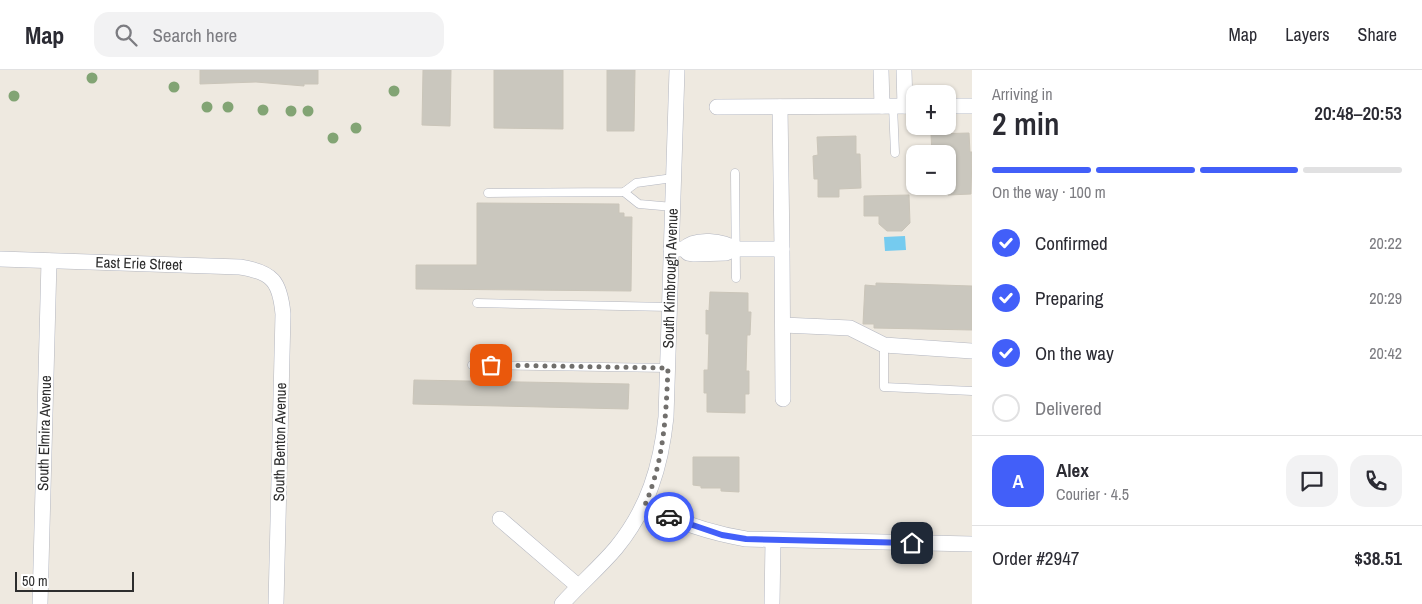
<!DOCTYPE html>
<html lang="en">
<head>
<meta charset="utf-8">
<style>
  body { margin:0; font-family:"Archivo Narrow",sans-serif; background:#f2f2f3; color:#2b2b33; height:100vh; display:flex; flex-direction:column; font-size:19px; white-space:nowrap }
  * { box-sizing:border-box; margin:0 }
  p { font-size:16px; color:#7c7c81 }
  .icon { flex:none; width:28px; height:28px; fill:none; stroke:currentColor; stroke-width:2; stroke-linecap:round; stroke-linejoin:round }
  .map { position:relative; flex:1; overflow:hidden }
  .panel { display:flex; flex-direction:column; background:#fff; width:450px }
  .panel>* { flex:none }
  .tools { position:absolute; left:906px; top:15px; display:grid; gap:10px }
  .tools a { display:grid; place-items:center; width:50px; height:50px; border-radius:10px; background:#fff; box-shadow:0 1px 4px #0004; font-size:25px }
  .scale { position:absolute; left:15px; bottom:12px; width:119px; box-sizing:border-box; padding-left:5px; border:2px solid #2d2d2d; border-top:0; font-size:14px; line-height:18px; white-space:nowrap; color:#2d2d2d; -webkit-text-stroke:4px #fff; paint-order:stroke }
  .pin { position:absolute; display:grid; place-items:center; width:42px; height:42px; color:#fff; margin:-21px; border-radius:10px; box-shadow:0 2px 8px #0006 }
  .courier { position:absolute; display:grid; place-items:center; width:50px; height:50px; margin:-25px; border:4px solid #425ff9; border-radius:50%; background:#fff; color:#222; box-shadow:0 1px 6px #0007 }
  .overview em { font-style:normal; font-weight:600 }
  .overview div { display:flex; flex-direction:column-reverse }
  .overview { display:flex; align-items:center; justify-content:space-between; height:85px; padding:0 20px }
  h1 { font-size:32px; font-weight:600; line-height:38px }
  .bar { display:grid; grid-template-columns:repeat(4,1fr); gap:8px 5px; align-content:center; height:60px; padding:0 20px }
  .bar i { height:6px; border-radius:4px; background:#e1e1e2 }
  .bar .on { background:#425ff9 }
  .bar p { grid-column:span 4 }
  .line { display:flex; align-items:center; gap:12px; padding:0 20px; border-top:1px solid #e1e1e2 }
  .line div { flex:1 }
  .round { display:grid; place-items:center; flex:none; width:52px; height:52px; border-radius:15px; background:#f2f2f3 }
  ol { padding:0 20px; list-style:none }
  li { display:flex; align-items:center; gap:15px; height:55px }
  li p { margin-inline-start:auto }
  li .icon { padding:5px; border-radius:50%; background:#425ff9; color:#fff; stroke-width:4 }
  li:last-child { color:#7c7c81 }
  li i { width:28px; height:28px; border:2px solid #e1e1e2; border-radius:50% }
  header { display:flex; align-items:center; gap:30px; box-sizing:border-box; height:70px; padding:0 25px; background:#fff; border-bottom:1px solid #e1e1e2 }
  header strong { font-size:24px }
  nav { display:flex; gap:28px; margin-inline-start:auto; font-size:18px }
  .search { width:350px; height:45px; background:#f2f2f3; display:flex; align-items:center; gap:12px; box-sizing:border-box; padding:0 18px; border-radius:15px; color:#7c7c81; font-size:19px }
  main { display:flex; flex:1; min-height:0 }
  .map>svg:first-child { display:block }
  .water { fill:#75cbef }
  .building { fill:#cac7be; stroke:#cac5b9 }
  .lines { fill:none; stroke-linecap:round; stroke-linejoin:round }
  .service-casing { stroke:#b3b6c0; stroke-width:9 }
  .minor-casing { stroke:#b3b6c0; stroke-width:16 }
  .service { stroke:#fff; stroke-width:8 }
  .minor { stroke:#fff; stroke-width:15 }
  .tree { fill:#82a474 }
  .done { stroke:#716f6c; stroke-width:5; stroke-dasharray:0 9 }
  .route { stroke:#425ff9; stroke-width:6 }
  .labels { text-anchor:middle; stroke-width:4.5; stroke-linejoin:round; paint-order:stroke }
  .street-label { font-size:15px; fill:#2d2d2d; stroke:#fff }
</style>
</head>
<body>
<header>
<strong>Map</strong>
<div class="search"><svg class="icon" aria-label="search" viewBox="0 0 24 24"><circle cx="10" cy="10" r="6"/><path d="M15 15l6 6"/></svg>Search here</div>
<nav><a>Map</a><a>Layers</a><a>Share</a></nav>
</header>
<main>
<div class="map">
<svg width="972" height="534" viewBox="0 0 972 534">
  <rect width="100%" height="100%" fill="#eee9e0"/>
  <polygon class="water" points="905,166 906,180 885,181 884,167"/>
  <g class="building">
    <polygon points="200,0 318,0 318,14 304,14 304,16 256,12 200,14"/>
    <polygon points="423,0 451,0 450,56 422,55"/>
    <polygon points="494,0 563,0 563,59 494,58"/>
    <polygon points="607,0 635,0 634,61 607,61"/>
    <polygon points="969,63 970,82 972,82 971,124 948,125 948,84 932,84 931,64"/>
    <polygon points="856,66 856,84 860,84 861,118 839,119 839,127 818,127 818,109 814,109 813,86 818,85 817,67"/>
    <polygon points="909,125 910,153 902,161 887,161 879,154 879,146 864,146 864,126"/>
    <polygon points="477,133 619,134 619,143 624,143 624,147 632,147 631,221 416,219 416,195 477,195"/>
    <polygon points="876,213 972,216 972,260 874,258 874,254 863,254 865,215 876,216"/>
    <polygon points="710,222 748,223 748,242 751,242 750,265 747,265 746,301 749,301 749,324 745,324 745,343 707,342 707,323 704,323 704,300 708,300 709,264 706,264 706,240 709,241"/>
    <polygon points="414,310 629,314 628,339 413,334"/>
    <polygon points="693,387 739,387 739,422 721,421 721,418 701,418 701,416 693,415"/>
  </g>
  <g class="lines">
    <defs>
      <g id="service">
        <polyline points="893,36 895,83"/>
        <polyline points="735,103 736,208"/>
        <polyline points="624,122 639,134 673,137"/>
        <polyline points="488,123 624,122 636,113 673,108"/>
        <polyline points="477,233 670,237"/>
        <polyline points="884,275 884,317 972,321"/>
        <polyline points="472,295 668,298"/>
      </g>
      <g id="minor">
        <polyline points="881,0 882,36"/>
        <polyline points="904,0 905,36"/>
        <polyline points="948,36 972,36"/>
        <polyline points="717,37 915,36"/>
        <polyline points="671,179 684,179 688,183 694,184 726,183 735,179 782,179 780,37"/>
        <path d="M684,179c11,-12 40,-8 51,0"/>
        <polyline points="782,179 783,329"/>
        <path id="s1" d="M0,189l240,8c33,5 40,15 43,47l-7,290"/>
        <polyline points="783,255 850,258 884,275 972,281"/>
        <path d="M645,435c32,17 65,28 101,34l226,5"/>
        <polyline points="500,449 578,516"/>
        <path id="s2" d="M40,534l9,-343"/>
        <path id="s3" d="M562,534c17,-19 37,-36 54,-56 32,-39 45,-82 50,-131l11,-347"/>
        <polyline points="772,534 773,471"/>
      </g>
    </defs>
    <use href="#service" class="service-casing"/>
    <use href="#minor" class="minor-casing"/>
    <use href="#service" class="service"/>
    <use href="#minor" class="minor"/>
  </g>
  <g class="tree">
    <circle cx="92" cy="8" r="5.5"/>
    <circle cx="174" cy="17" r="5.5"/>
    <circle cx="394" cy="21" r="5.5"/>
    <circle cx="14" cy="26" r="5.5"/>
    <circle cx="207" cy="37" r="5.5"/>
    <circle cx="228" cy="37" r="5.5"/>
    <circle cx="263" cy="40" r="5.5"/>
    <circle cx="291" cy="41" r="5.5"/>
    <circle cx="308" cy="41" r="5.5"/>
    <circle cx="356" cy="58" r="5.5"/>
    <circle cx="333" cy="68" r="5.5"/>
  </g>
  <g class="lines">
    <path class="done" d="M491,295l177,3c-2,48 -4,92 -23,137l24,12"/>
    <polyline class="route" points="669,447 722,465 746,469 912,473"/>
  </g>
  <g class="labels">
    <g class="street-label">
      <text dy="5" stroke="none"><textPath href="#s1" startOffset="139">East Erie Street</textPath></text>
      <text dy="5" stroke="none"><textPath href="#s3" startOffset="359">South Kimbrough Avenue</textPath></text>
      <text dy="5" stroke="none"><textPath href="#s2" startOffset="171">South Elmira Avenue</textPath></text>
      <text transform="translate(280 372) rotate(-89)" y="5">South Benton Avenue</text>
    </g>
  </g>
</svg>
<div class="tools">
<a>+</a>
<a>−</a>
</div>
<div class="scale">50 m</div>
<div class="pin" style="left:491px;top:295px;background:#ea580c"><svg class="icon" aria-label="bag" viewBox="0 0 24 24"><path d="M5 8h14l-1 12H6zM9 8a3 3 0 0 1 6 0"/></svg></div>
<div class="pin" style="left:912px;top:473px;background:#1f2937"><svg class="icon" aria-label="home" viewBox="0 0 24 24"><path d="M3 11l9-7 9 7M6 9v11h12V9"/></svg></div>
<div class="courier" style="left:669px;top:447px"><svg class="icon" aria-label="car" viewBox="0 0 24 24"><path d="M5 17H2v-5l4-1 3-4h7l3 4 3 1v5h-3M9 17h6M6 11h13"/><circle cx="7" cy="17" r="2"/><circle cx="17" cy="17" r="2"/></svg></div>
</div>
<section class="panel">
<div class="overview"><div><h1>2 min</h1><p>Arriving in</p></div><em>20:48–20:53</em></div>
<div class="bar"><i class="on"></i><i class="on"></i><i class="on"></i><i></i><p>On the way · 100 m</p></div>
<ol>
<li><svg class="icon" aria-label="check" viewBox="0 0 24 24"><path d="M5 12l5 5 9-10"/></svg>Confirmed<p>20:22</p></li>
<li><svg class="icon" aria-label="check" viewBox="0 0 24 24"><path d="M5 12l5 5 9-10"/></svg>Preparing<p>20:29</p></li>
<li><svg class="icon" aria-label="check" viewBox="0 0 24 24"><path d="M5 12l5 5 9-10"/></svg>On the way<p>20:42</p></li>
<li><i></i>Delivered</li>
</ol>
<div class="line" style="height:90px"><b class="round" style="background:#425ff9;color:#fff">A</b><div><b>Alex</b><p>Courier · 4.5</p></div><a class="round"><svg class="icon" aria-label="chat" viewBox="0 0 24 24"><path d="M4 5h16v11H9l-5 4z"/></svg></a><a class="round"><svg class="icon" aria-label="phone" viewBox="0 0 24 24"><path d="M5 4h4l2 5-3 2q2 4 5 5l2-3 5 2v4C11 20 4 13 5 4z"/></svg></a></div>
<div class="line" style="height:65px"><div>Order #2947</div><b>$38.51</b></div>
</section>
</main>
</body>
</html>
